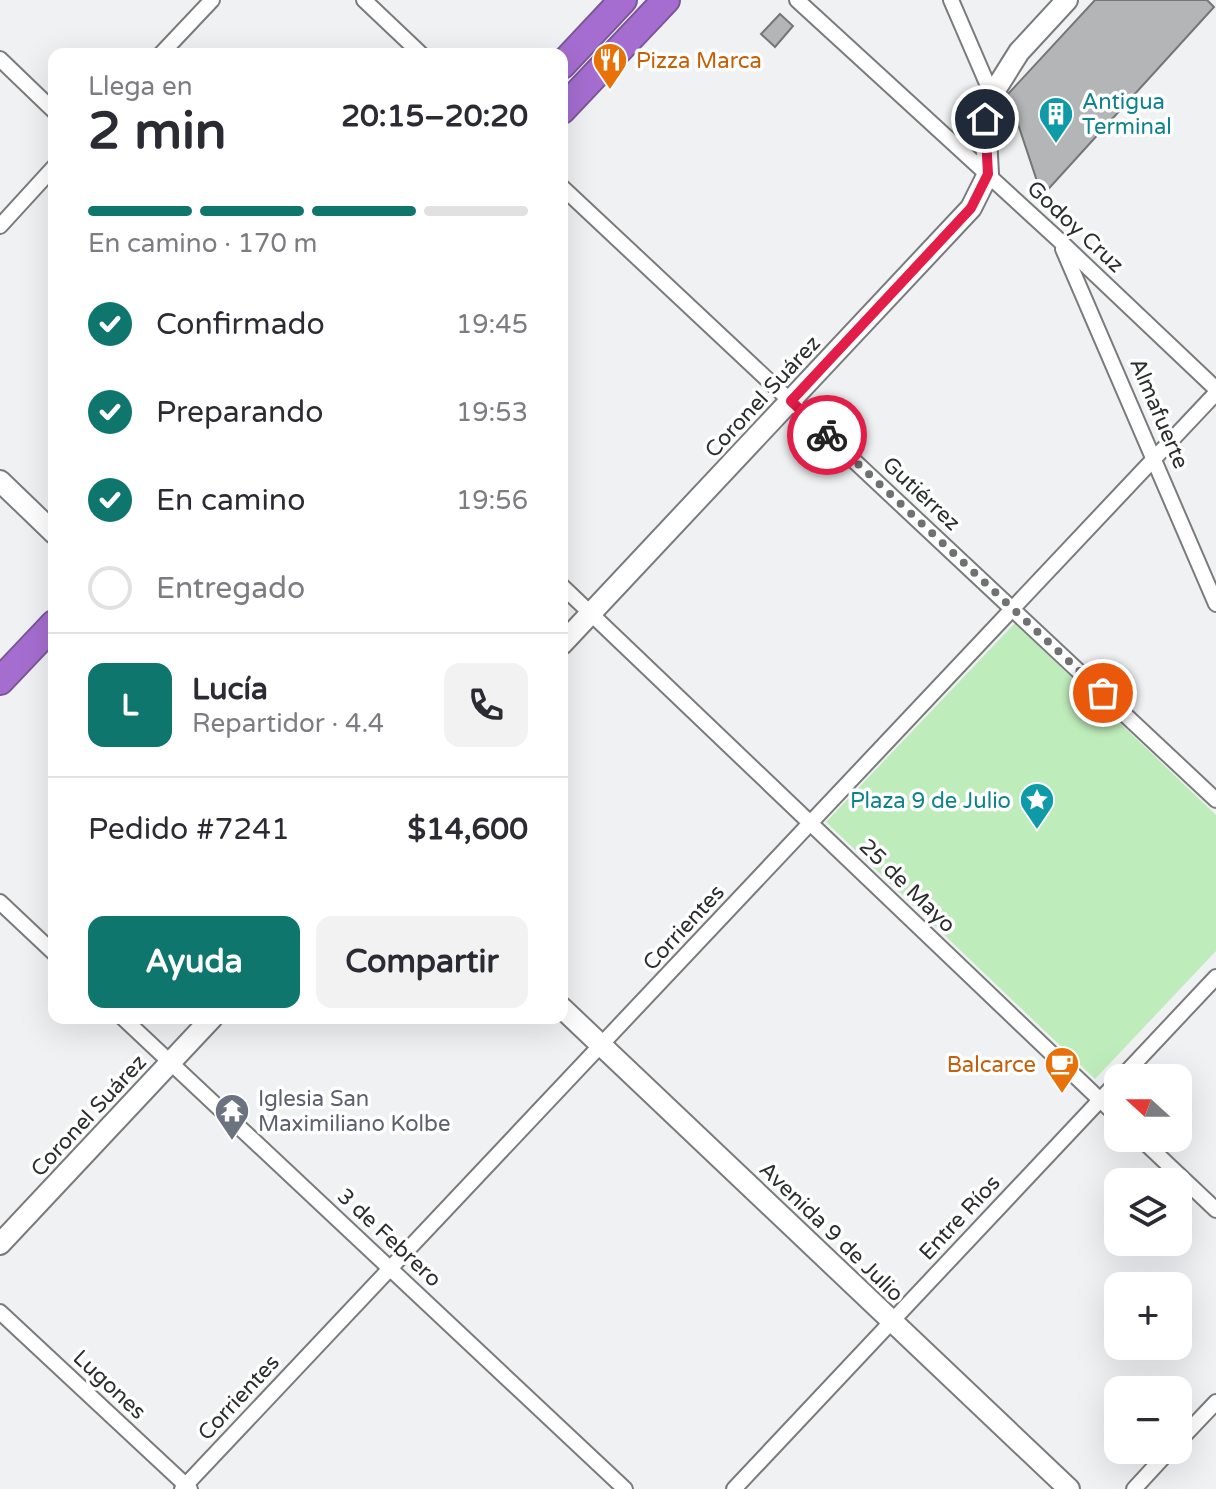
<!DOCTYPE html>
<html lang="es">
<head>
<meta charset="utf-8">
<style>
  body { margin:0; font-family:"Varela Round",sans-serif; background:#f2f2f3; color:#2b2b33; height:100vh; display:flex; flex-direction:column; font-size:30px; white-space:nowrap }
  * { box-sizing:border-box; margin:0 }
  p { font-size:26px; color:#7c7c81 }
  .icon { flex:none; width:44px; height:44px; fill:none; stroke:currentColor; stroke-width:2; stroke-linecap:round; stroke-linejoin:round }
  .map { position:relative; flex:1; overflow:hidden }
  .drawer { position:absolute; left:48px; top:48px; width:520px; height:976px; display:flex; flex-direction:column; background:#fff; border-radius:16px; box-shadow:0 8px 32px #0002 }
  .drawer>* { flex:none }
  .needle { width:52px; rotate:291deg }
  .controls { position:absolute; left:1104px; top:1064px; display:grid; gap:16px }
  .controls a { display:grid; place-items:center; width:88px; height:88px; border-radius:16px; background:#fff; box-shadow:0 8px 32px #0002; font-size:40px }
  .pin { position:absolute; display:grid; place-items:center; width:68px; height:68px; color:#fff; margin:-34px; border:4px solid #fff; border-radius:50%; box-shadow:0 2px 8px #0007 }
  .courier { position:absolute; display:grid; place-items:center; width:80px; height:80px; margin:-40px; border:6px solid #e11d48; border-radius:50%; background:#fff; color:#222; box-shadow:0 2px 10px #0007 }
  .overview em { font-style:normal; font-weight:700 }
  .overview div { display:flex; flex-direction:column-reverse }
  .overview { display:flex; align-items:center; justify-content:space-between; height:136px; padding:0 40px }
  h1 { font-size:52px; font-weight:700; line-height:60px }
  .bar { display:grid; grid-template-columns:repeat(4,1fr); gap:12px 8px; align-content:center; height:96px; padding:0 40px }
  .bar i { height:10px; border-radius:6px; background:#e1e1e2 }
  .bar .selected { background:#0f766e }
  .bar p { grid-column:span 4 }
  .line { display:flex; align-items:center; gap:20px; padding:0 40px; border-top:2px solid #e1e1e2 }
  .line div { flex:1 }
  .round { display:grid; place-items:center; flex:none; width:84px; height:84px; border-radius:16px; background:#f2f2f3 }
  ol { padding:0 40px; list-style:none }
  li { display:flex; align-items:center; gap:24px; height:88px }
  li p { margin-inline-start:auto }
  li .icon { padding:8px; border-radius:50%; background:#0f766e; color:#fff; stroke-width:4 }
  li:last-child { color:#7c7c81 }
  li i { width:44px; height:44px; border:4px solid #e1e1e2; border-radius:50% }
  .cta { display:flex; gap:16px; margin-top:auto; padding:16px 40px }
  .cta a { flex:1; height:92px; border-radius:16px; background:#0f766e; color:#fff; font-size:32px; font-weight:700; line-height:92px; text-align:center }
  .cta a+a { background:#f2f2f3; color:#2b2b33 }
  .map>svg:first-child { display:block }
  .green { fill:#bfecbb }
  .building { fill:#b3b5b7; stroke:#757678; stroke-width:2 }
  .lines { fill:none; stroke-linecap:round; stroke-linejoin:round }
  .street-casing { stroke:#7a7b7d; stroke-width:18 }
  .secondary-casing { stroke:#7a7b7d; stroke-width:24 }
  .highway-casing { stroke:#7b5797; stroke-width:30 }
  .street { stroke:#fff; stroke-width:14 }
  .secondary { stroke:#fff; stroke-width:20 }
  .highway { stroke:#a56dd0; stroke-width:26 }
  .done { stroke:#707272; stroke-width:8; stroke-dasharray:0 14.4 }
  .route { stroke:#e11d48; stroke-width:10 }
  .labels { text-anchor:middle; stroke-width:7; stroke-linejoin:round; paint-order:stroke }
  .food-label { font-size:22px; fill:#c56008; stroke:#fff; text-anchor:start }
  .culture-label { font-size:22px; fill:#0d838f; stroke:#fff; text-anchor:start }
  .street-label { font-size:22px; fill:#2c2d2d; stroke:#fff }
  .worship-label { font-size:22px; fill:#5b616d; stroke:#fff; text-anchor:start }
</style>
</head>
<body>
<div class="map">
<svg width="1216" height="1489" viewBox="0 0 1216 1489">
  <rect width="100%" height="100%" fill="#eff1f3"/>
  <polygon class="green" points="1015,623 1216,815 1216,951 1095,1079 826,822"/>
  <g class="building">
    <polygon points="1095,0 1207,0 1214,7 1042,196 1008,94"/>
    <polygon points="780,14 793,26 775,47 761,34"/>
  </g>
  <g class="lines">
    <defs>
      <g id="street">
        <polyline points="364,0 421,54"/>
        <polyline points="797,0 1060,241 1216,389"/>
        <polyline points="951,0 992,95"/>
        <polyline points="161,54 212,0"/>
        <polyline points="0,59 54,111"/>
        <polyline points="562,187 1216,800"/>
        <polyline points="0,226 54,167"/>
        <polyline points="1063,249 1216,604"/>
        <polyline points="562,586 1118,1117"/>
        <polyline points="0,902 54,953"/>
        <polyline points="123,1018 625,1489"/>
        <polyline points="1121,1078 1216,977"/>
        <polyline points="1140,1138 1216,1210"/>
        <polyline points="0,1312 190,1489"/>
        <polyline points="1178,1442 1216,1402"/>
        <polyline points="182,1489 1216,393"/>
        <polyline points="734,1489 1118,1081"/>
        <polyline points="1134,1489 1170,1450"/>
      </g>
      <g id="secondary">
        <polyline points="0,481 54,533"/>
        <polyline points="562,644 971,208 988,174 985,119 992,95 1019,52 1067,0"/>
        <polyline points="562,1008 1069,1489"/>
        <polyline points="0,1244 212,1018"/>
      </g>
      <g id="highway">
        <polyline points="562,65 623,0"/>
        <polyline points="562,110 666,0"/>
        <polyline points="0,681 54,624"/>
      </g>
    </defs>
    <use href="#street" class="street-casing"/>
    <use href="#secondary" class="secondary-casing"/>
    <use href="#highway" class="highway-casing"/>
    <use href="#street" class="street"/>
    <use href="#secondary" class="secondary"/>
    <use href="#highway" class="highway"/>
  </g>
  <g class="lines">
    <polyline class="done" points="827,435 1103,693"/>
    <polyline class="route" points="827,435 791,401 971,208 988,174 985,119"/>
  </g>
  <defs>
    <symbol id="restaurant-pin" viewBox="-11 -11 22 30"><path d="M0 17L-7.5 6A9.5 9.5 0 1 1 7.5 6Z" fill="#e8710a" stroke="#fff"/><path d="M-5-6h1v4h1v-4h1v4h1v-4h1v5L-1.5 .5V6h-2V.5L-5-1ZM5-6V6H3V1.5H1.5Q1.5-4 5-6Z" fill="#fff"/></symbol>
    <symbol id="building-pin" viewBox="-11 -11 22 30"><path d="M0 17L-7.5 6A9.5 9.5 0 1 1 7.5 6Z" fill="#0f9aa8" stroke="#fff"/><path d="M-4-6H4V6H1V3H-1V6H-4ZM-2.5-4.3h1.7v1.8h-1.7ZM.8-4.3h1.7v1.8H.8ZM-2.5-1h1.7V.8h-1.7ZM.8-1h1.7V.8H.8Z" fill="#fff"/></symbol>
    <symbol id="sight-pin" viewBox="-11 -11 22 30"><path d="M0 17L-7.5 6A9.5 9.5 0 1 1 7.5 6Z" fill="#0f9aa8" stroke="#fff"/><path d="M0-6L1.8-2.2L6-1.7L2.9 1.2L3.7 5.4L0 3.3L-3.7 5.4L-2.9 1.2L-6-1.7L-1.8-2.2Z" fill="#fff"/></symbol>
    <symbol id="cafe-pin" viewBox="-11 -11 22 30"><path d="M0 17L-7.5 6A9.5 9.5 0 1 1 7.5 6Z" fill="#e8710a" stroke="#fff"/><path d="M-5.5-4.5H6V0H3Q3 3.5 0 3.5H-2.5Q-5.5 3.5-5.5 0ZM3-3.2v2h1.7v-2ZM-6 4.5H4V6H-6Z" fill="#fff"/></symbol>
    <symbol id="temple-pin" viewBox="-11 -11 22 30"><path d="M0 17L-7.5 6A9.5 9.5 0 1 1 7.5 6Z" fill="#6b7280" stroke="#fff"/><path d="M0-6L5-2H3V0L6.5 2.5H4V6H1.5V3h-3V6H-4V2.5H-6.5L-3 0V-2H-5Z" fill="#fff"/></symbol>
  </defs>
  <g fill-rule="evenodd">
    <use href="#restaurant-pin" x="590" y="40" width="40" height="54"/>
    <use href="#building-pin" x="1036" y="94" width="40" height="54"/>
    <use href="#sight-pin" x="1017" y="780" width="40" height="54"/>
    <use href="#cafe-pin" x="1042" y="1044" width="40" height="54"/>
    <use href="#temple-pin" x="212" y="1091" width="40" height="54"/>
  </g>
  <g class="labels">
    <g class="food-label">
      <text x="636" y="68">Pizza Marca</text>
      <text x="1036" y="1072" text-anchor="end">Balcarce</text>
    </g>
    <g class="culture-label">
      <text x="1082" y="109">Antigua<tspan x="1082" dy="25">Terminal</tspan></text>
      <text x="1011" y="808" text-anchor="end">Plaza 9 de Julio</text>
    </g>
    <g class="street-label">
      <text transform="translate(1076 226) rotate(43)" y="8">Godoy Cruz</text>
      <text transform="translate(762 396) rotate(-47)" y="8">Coronel Suárez</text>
      <text transform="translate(1160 413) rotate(67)" y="8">Almafuerte</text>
      <text transform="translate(922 493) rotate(43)" y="8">Gutiérrez</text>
      <text transform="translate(908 885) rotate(44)" y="8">25 de Mayo</text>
      <text transform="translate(683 927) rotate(-47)" y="8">Corrientes</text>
      <text transform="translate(88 1115) rotate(-47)" y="8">Coronel Suárez</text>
      <text transform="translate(959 1217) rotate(-47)" y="8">Entre Ríos</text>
      <text transform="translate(832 1231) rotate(44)" y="8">Avenida 9 de Julio</text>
      <text transform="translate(390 1237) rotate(43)" y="8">3 de Febrero</text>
      <text transform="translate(110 1384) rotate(43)" y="8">Lugones</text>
      <text transform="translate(238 1397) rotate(-47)" y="8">Corrientes</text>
    </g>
    <g class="worship-label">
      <text x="258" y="1106">Iglesia San<tspan x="258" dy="25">Maximiliano Kolbe</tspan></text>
    </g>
  </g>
</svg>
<div class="controls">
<a><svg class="needle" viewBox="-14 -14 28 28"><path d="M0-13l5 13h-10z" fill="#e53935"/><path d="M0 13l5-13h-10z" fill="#7c7c81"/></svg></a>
<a><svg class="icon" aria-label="layers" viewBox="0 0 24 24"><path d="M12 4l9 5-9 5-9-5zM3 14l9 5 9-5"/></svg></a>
<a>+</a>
<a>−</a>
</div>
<div class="pin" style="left:1103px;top:693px;background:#ea580c"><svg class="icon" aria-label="bag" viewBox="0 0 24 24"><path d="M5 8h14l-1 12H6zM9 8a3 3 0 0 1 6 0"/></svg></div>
<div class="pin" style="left:985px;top:119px;background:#1f2937"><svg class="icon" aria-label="home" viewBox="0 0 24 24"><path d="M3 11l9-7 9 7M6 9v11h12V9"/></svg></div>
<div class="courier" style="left:827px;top:435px"><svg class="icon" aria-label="bike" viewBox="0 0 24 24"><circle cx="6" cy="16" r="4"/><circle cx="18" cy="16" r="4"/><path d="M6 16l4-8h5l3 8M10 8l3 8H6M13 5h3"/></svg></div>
<section class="drawer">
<div class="overview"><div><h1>2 min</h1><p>Llega en</p></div><em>20:15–20:20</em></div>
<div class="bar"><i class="selected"></i><i class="selected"></i><i class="selected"></i><i></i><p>En camino · 170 m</p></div>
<ol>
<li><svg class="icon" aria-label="check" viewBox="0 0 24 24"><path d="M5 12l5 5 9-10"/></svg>Confirmado<p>19:45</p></li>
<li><svg class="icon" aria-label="check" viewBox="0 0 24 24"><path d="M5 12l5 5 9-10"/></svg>Preparando<p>19:53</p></li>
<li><svg class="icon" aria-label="check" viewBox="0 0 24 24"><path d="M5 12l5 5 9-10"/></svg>En camino<p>19:56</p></li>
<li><i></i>Entregado</li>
</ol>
<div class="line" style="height:144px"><b class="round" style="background:#0f766e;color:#fff">L</b><div><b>Lucía</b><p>Repartidor · 4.4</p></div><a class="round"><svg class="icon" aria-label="phone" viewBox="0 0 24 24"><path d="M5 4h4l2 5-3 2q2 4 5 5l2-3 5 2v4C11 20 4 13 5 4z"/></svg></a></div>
<div class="line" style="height:104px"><div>Pedido #7241</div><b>$14,600</b></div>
<div class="cta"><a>Ayuda</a><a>Compartir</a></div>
</section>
</div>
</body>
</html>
